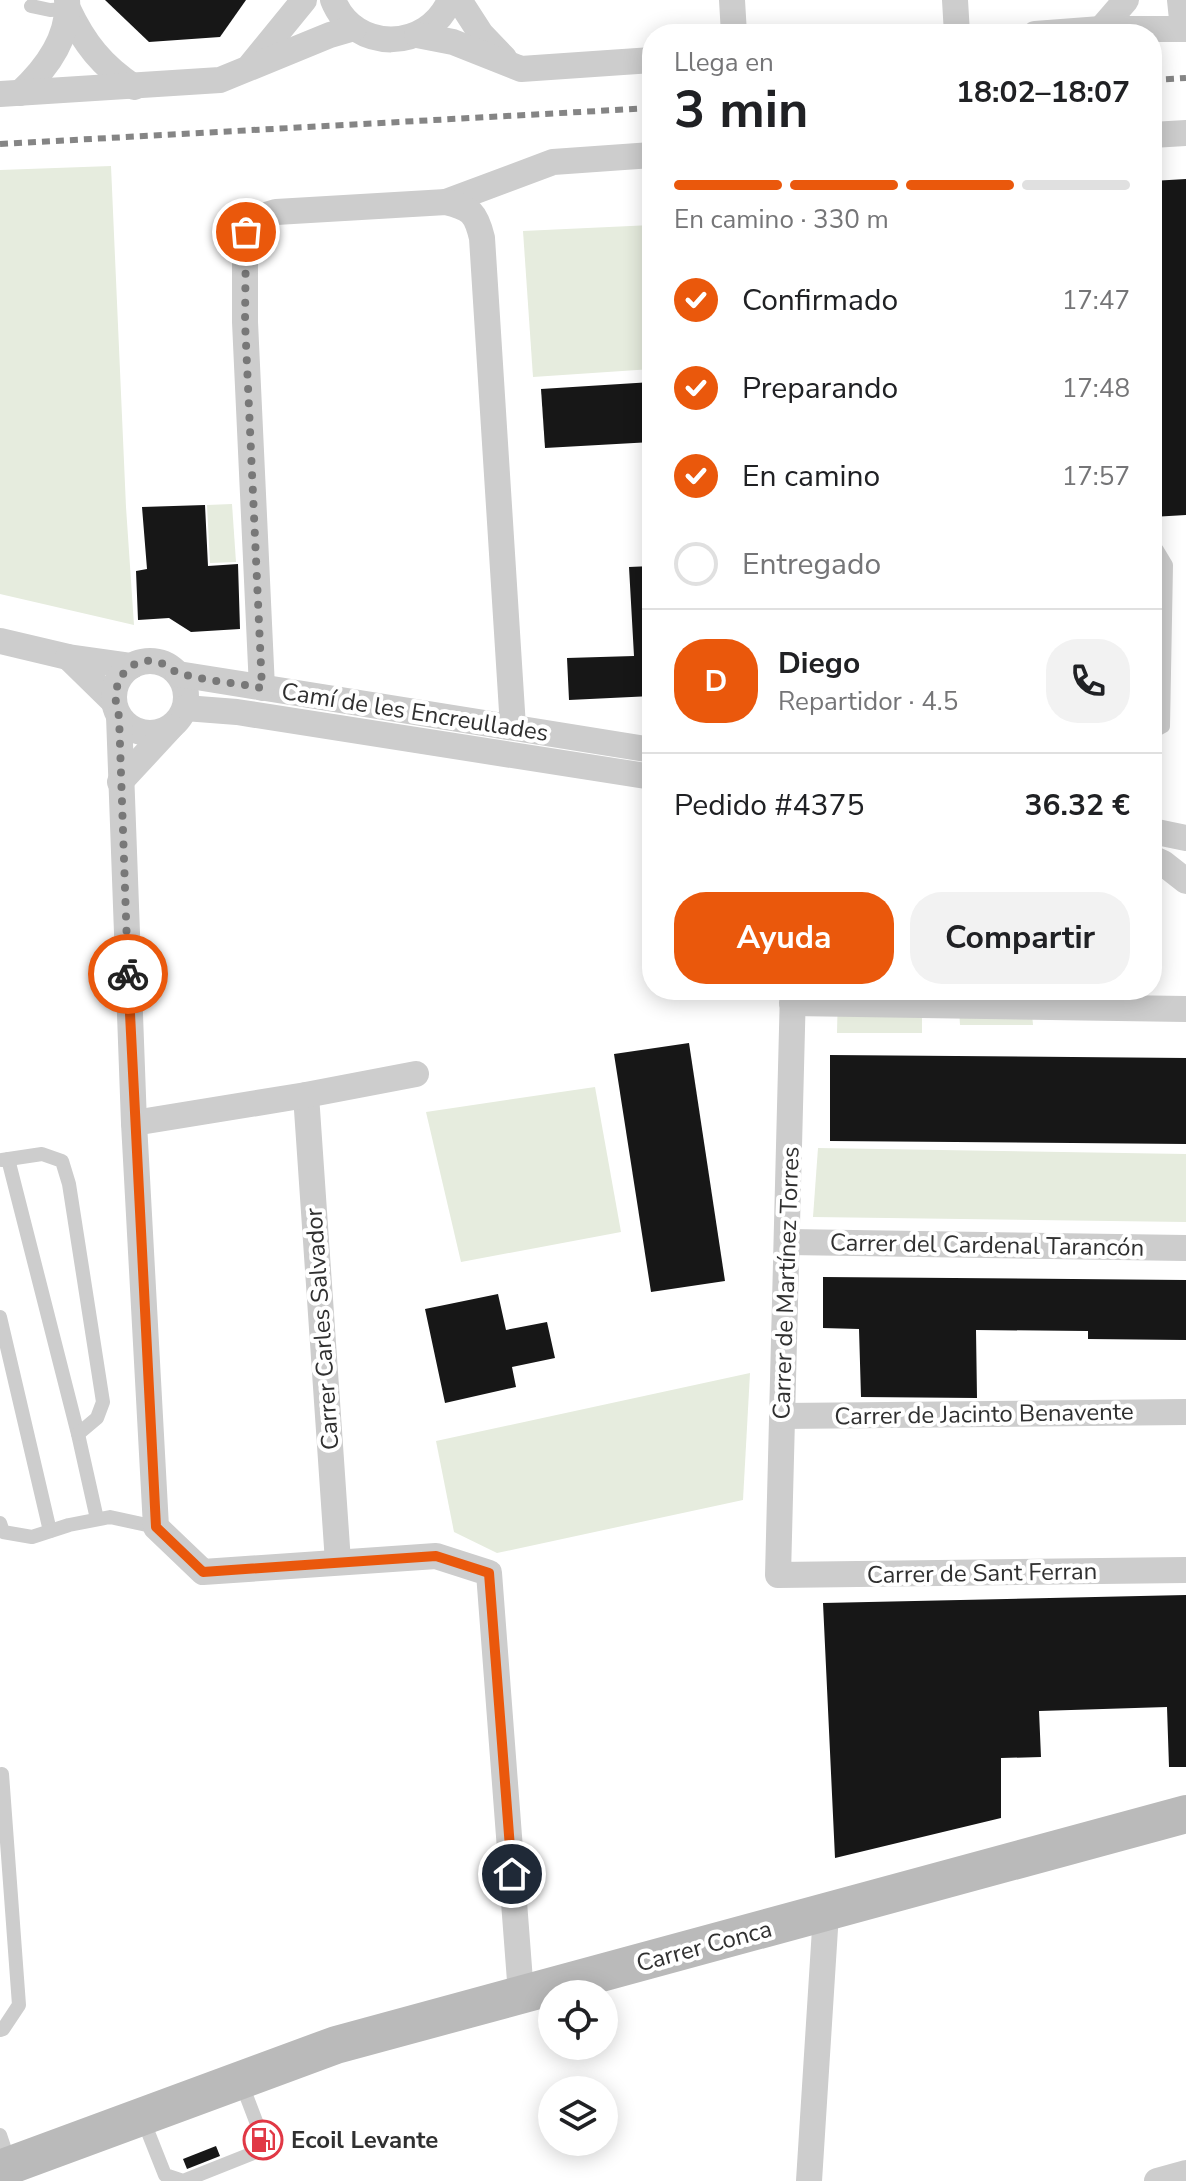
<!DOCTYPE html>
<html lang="es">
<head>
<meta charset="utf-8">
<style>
  body { margin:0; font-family:"Nunito Sans",sans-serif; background:#f2f2f2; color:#202124; height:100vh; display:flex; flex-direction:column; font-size:30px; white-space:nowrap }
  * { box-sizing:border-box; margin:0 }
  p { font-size:26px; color:#757577 }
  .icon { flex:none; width:44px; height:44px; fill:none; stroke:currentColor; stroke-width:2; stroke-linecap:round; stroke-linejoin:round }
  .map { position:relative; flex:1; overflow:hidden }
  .panel { position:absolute; left:642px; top:24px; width:520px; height:976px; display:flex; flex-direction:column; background:#fff; border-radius:32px; box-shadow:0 4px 20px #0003 }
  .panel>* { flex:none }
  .controls { position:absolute; left:538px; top:1980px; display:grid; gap:16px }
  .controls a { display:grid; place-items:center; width:80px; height:80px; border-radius:50%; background:#fff; box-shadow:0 4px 20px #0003; font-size:40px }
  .pin { position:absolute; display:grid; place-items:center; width:68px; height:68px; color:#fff; margin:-34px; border:4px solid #fff; border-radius:50%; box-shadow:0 2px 8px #0007 }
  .courier { position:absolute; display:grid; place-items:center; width:80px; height:80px; margin:-40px; border:6px solid #ea580c; border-radius:50%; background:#fff; color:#222; box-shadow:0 2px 10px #0007 }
  .headline em { font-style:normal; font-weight:700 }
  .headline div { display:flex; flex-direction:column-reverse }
  .headline { display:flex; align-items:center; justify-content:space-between; height:136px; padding:0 32px }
  h1 { font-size:52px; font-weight:700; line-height:60px }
  .bar { display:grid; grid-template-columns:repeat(4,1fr); gap:12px 8px; align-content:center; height:96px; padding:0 32px }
  .bar i { height:10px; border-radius:6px; background:#e0e0e0 }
  .bar .active { background:#ea580c }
  .bar p { grid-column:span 4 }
  .line { display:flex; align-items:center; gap:20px; padding:0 32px; border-top:2px solid #e0e0e0 }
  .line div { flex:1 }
  .round { display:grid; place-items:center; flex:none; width:84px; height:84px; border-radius:32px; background:#f2f2f2 }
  ol { padding:0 32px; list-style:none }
  li { display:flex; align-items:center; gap:24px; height:88px }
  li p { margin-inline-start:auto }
  li .icon { padding:8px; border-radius:50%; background:#ea580c; color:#fff; stroke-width:4 }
  li:last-child { color:#757577 }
  li i { width:44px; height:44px; border:4px solid #e0e0e0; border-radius:50% }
  .cta { display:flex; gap:16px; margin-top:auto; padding:16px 32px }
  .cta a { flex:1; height:92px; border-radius:32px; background:#ea580c; color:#fff; font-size:32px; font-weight:700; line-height:92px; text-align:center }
  .cta a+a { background:#f2f2f2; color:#202124 }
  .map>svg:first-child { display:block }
  .green { fill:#e6ecde }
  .building { fill:#171717 }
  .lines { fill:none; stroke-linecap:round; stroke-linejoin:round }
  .lane { stroke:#cdcdcd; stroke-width:14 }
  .street { stroke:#cdcdcd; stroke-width:26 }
  .secondary { stroke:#bababa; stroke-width:38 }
  .rail { stroke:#858585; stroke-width:6; stroke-dasharray:8 6; stroke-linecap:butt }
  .done { stroke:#787878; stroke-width:8; stroke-dasharray:0 14.4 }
  .route { stroke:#ea580c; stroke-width:10 }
  .labels { text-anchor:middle; stroke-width:8; stroke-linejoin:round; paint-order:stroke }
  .street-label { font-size:24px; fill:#303030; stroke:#fff }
  .poi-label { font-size:24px; font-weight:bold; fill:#303030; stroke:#fff; text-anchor:start }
</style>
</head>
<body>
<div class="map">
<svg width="1186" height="2181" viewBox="0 0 1186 2181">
  <rect width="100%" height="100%" fill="#fff"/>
  <g class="green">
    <polygon points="111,166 126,507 134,625 0,594 0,170"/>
    <polygon points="652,225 652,369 533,377 523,231"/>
    <polygon points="232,504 236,562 210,563 207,505"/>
    <polygon points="838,990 922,990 922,1033 837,1033"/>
    <polygon points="958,990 1030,990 1033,1025 960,1025"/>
    <polygon points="595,1087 621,1232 461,1262 426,1112"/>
    <polygon points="818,1148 1186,1154 1186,1222 813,1217"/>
    <polygon points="750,1373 743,1500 497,1553 454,1532 436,1441"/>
  </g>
  <g class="building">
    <polygon points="105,0 246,0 220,37 149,42"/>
    <polygon points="1186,179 1186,515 1152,517 1152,181"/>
    <polygon points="652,382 652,442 545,448 541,389"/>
    <polygon points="205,505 208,566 238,564 240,629 191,632 169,618 138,620 136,571 147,569 142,507"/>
    <polygon points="652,566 652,696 569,700 567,658 634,656 629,567"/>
    <polygon points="689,1043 725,1281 651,1292 614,1054"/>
    <polygon points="830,1055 1186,1058 1186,1144 830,1141"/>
    <polygon points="823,1277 1186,1280 1186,1340 1088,1339 1088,1331 976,1330 977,1398 861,1397 859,1329 823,1328"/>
    <polygon points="498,1294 506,1330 547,1322 555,1358 512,1367 516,1387 445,1403 425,1309"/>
    <polygon points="1186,1595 1186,1767 1169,1767 1167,1707 1039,1711 1041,1757 1001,1758 1001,1818 835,1858 823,1603"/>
    <polygon points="216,2146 220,2156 187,2169 183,2159"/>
  </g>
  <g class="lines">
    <g class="lane">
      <polyline points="31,6 50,10 68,9"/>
      <polyline points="1152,550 1157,550 1166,565 1163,726 1152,732"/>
      <polyline points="8,1159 78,1434 97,1519"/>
      <polyline points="2,1160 42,1154 62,1161 69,1184 103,1402 97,1418 78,1434"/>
      <polyline points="0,1317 50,1531"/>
      <polyline points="0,1523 3,1532 32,1537 69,1525 110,1517 156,1527"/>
      <polyline points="0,2030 3,2029 19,2005 2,1774"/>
      <polyline points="142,2117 165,2175 183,2181 256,2152 262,2137 241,2082"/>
      <polyline points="0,2135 10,2165"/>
    </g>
    <g class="street">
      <path d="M333,0c21,53 95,52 117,0"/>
      <polyline points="459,0 481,34 504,58"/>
      <polyline points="732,0 734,34"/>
      <polyline points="955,0 957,34"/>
      <polyline points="1180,0 1183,29"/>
      <path d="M68,9c16,34 34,57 66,78"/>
      <polyline points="1101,29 1126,0"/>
      <polyline points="1035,34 1101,29 1186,29"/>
      <polyline points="417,35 453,42 521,69 652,60"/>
      <polyline points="251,65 304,0"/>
      <path d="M20,93c26,-24 50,-56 47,-93"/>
      <polyline points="0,94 220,80 330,35 354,28"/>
      <polyline points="1152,135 1186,133"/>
      <polyline points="446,202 553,162 652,155"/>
      <polyline points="0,641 68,657 132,666"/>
      <polyline points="68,657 114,702"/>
      <circle cx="150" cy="697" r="36"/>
      <polyline points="178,674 652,750"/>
      <path d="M262,688l-17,-366v-70l1,-20 10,-14 20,-6 170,-10c25,6 30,11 36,36l31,489"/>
      <polyline points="185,708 237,712 652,777"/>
      <polyline points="119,716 134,1123 156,1527 203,1572 436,1556 489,1573 521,1994"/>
      <polyline points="120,782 171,727"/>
      <polyline points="1152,831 1186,838"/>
      <polyline points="1152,858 1163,863 1186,881"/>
      <polyline points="793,990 778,1575 1186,1570"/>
      <polyline points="792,1003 1186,1009"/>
      <polyline points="306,1095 338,1562"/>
      <polyline points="134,1123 306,1095 416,1074"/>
      <polyline points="788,1242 1186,1248"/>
      <polyline points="782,1416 1186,1412"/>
      <polyline points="809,2181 826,1913"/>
      <polyline points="1157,2181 1186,2173"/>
    </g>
    <polyline class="secondary" points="0,2169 336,2045 1186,1814"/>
    <g class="rail">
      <polyline points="1152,80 1186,78"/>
      <polyline points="0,144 652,108"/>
    </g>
  </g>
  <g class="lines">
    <path class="done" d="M128,974l-9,-258c-10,-27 3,-58 36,-55 11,2 17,11 27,13 26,7 54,9 80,14l-17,-366 1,-90"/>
    <polyline class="route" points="128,974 156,1527 203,1572 436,1556 489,1573 512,1874"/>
  </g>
  <defs>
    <symbol id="fuel-ring" viewBox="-11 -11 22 22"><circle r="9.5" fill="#fff" stroke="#e13845" stroke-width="1.5"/><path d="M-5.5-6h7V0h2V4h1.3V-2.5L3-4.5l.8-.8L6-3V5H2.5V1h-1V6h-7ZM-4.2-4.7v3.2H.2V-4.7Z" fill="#e13845"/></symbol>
  </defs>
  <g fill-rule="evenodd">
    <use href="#fuel-ring" x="241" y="2118" width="44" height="44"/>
  </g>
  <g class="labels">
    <g class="street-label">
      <text transform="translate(415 712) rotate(9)" y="8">Camí de les Encreullades</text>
      <text transform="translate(987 1245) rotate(1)" y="8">Carrer del Cardenal Tarancón</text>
      <text transform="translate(786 1283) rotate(-88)" y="8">Carrer de Martínez Torres</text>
      <text transform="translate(322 1329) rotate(-94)" y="8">Carrer Carles Salvador</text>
      <text transform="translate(984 1414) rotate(-1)" y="8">Carrer de Jacinto Benavente</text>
      <text transform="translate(982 1573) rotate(-1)" y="8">Carrer de Sant Ferran</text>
      <text transform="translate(704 1946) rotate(-15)" y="8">Carrer Conca</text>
    </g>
    <g class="poi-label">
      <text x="291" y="2148">Ecoil Levante</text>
    </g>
  </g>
</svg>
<div class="controls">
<a><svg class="icon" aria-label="locate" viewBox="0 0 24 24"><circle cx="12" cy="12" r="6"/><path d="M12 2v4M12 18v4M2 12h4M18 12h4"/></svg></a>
<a><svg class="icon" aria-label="layers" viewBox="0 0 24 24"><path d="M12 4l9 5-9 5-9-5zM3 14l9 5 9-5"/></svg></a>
</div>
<div class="pin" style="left:246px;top:232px;background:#ea580c"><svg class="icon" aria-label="bag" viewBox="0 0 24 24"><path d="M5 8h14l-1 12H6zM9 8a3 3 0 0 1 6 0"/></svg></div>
<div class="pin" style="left:512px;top:1874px;background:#1f2937"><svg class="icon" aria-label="home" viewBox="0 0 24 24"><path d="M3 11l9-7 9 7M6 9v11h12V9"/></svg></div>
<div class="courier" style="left:128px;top:974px"><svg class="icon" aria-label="bike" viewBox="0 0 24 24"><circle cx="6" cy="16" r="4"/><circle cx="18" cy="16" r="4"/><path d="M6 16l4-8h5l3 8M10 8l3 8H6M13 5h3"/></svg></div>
<section class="panel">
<div class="headline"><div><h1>3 min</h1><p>Llega en</p></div><em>18:02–18:07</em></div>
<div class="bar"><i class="active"></i><i class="active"></i><i class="active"></i><i></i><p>En camino · 330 m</p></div>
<ol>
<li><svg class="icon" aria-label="check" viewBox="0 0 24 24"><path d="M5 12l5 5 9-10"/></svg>Confirmado<p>17:47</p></li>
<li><svg class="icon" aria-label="check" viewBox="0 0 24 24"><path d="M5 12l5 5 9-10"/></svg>Preparando<p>17:48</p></li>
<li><svg class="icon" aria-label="check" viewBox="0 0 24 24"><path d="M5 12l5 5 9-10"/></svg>En camino<p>17:57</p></li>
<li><i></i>Entregado</li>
</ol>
<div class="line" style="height:144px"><b class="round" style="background:#ea580c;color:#fff">D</b><div><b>Diego</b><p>Repartidor · 4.5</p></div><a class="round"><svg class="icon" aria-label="phone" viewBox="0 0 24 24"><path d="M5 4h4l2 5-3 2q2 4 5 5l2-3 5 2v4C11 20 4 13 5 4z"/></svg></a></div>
<div class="line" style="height:104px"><div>Pedido #4375</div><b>36.32 €</b></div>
<div class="cta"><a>Ayuda</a><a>Compartir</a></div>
</section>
</div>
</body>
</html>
